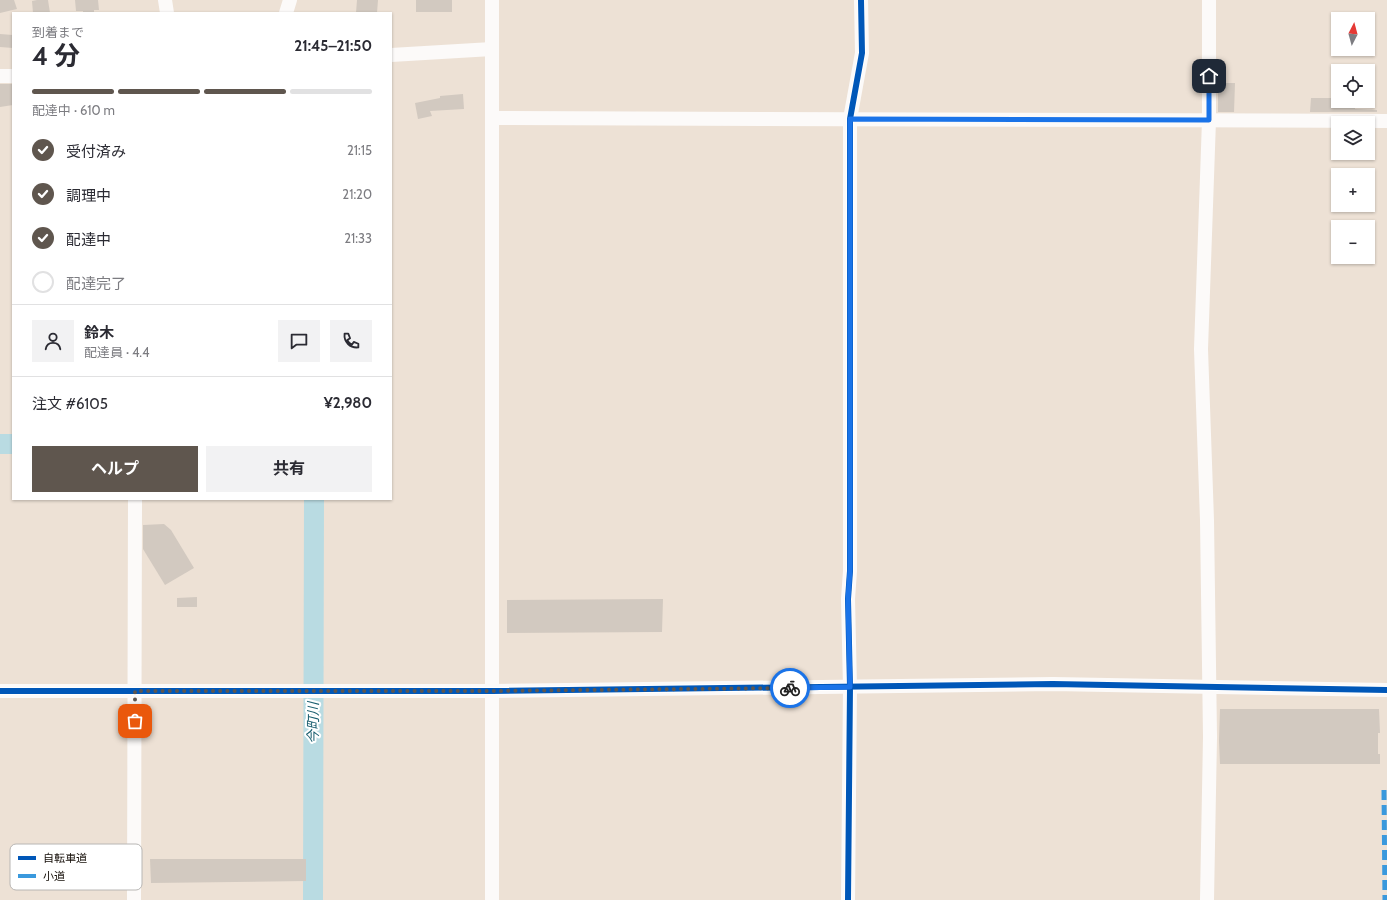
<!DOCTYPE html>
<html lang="ja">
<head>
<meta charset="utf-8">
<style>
  body { margin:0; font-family:Cabin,"Noto Sans JP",sans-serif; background:#f2f2f3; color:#2b2b33; height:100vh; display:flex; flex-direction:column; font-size:15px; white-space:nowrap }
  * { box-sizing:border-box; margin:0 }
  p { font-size:13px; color:#7c7c81 }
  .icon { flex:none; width:22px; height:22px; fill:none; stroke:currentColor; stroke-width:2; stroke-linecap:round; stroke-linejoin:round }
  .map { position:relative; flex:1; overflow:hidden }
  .details { position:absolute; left:12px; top:12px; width:380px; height:488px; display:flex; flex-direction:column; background:#fff; border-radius:0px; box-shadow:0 1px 3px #0004 }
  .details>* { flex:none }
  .needle { width:26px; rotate:6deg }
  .fabs { position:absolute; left:1331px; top:12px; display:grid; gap:8px }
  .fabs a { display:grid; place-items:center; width:44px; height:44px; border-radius:0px; background:#fff; box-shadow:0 1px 3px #0004; font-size:20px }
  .pin { position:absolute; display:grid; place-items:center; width:34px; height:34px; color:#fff; margin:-17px; border-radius:8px; box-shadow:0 2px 6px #0006 }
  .courier { position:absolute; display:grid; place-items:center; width:40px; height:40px; margin:-20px; border:3px solid #1a73e8; border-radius:50%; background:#fff; color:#222; box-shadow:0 1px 5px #0007 }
  .headline em { font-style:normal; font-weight:700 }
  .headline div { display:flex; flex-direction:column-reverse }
  .headline { display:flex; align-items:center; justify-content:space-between; height:68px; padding:0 20px }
  h1 { font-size:26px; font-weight:700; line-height:30px }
  .bar { display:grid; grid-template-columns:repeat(4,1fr); gap:6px 4px; align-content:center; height:48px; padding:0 20px }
  .bar i { height:5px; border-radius:3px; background:#e1e1e2 }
  .bar .selected { background:#5f564e }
  .bar p { grid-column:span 4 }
  .line { display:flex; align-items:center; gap:10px; padding:0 20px; border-top:1px solid #e1e1e2 }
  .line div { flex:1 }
  .round { display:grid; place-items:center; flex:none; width:42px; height:42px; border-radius:0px; background:#f2f2f3 }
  ol { padding:0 20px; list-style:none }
  li { display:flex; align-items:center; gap:12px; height:44px }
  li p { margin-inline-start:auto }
  li .icon { padding:4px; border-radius:50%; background:#5f564e; color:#fff; stroke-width:4 }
  li:last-child { color:#7c7c81 }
  li i { width:22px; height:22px; border:2px solid #e1e1e2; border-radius:50% }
  .action { display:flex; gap:8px; margin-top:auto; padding:8px 20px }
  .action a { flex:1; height:46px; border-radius:0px; background:#5f564e; color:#fff; font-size:16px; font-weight:700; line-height:46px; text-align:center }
  .action a+a { background:#f2f2f3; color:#2b2b33 }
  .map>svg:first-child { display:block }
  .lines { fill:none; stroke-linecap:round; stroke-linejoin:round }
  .river { stroke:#b9dbe2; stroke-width:20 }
  .building { fill:#d2c9c0 }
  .minor { stroke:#fcfaf9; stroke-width:14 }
  .quiet { stroke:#3a99dd; stroke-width:5; stroke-dasharray:10 5; stroke-linecap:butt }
  .cycleway-casing { stroke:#fff; stroke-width:8 }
  .cycleway { stroke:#0057b8; stroke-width:6 }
  .done { stroke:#5f564e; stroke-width:4; stroke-dasharray:0 7.2 }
  .route { stroke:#1a73e8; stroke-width:5 }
  .labels { text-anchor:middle; stroke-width:4; stroke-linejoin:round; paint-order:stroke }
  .water-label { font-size:14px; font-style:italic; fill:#1c6071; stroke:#fff }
  .key { fill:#fff; stroke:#b8b6b4; stroke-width:1 }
  .key-label { font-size:11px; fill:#120b05 }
</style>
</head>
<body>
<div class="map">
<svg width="1387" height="900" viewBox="0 0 1387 900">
  <rect width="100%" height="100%" fill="#ede1d5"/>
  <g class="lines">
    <g class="river">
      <polyline points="0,444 13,444"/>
      <polyline points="313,900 314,499"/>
    </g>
  </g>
  <g class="building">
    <polygon points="0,0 14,0 17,9 0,13"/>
    <polygon points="37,0 48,0 50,13 33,13 32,1"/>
    <polygon points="75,0 98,0 99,10 94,10 94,13 83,13 83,11 76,11"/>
    <polygon points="357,0 378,0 377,13 356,13"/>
    <rect x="416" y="0" width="36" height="12"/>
    <polygon points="0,34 13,35 13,48 0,47"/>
    <polygon points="1218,83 1235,83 1234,112 1218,112"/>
    <polygon points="0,84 13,84 13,105 0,107"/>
    <polygon points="463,94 464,109 430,111 432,116 418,119 415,103 440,98 440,96"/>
    <polygon points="1311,98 1338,98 1338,101 1355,101 1355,109 1377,110 1377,112 1310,112"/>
    <polygon points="164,524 171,530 194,568 165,585 143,549 143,525"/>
    <polygon points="197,597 197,607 177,607 177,598"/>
    <polygon points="663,599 662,632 507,633 507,600"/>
    <polygon points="1220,709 1379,709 1380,733 1378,733 1378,754 1380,754 1380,764 1220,764 1219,741"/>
    <polygon points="150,859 306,859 306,881 151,883"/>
  </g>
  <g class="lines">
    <g class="minor">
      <polyline points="165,0 167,13"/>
      <polyline points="286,13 290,0"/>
      <polyline points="391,55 492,49"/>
      <polyline points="0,76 13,76"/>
      <polyline points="492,118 1387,121"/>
      <polyline points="0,691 492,691 1053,684 1387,690"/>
      <polyline points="134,900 135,499"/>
      <polyline points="492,900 492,0"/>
      <polyline points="848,900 850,687 848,599 850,571 850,119 862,53 861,0"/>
      <polyline points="1207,900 1210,737 1207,520 1201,349 1209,120 1209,0"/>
    </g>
    <polyline class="quiet" points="1384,790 1385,900"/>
    <defs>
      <g id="cycleway">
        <polyline points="0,691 492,691 1053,684 1387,690"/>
        <polyline points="848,900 850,687 848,599 850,571 850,119 862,53 861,0"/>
      </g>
    </defs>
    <use href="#cycleway" class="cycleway-casing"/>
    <use href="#cycleway" class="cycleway"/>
  </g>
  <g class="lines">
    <polyline class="done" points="135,721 135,691 492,691 790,688"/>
    <polyline class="route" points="790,688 850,687 848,599 850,570 850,119 1209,120 1209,76"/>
  </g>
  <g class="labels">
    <g class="water-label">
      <text transform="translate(313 723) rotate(-90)" y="5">今町川</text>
    </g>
  </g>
  <rect x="10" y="844" width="132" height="46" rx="6" class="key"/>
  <rect x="18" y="856" width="18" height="4" fill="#0057b8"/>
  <rect x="18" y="874" width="18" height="4" fill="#3a99dd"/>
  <g class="key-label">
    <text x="43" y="862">自転車道</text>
    <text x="43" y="880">小道</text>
  </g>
</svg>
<div class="fabs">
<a><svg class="needle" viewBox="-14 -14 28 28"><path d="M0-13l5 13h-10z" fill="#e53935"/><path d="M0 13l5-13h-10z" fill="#7c7c81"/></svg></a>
<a><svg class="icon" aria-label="locate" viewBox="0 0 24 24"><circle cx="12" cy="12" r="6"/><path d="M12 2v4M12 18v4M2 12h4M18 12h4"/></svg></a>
<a><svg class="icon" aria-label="layers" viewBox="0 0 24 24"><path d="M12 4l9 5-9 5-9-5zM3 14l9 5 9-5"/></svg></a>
<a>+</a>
<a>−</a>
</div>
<div class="pin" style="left:135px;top:721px;background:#ea580c"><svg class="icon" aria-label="bag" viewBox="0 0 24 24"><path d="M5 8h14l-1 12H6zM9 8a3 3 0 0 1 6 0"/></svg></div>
<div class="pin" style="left:1209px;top:76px;background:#1f2937"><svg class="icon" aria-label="home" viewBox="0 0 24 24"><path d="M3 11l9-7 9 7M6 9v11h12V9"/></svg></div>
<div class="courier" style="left:790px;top:688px"><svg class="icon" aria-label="bike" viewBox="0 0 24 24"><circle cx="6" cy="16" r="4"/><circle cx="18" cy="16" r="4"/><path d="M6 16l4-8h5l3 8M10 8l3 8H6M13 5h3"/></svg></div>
<section class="details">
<div class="headline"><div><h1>4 分</h1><p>到着まで</p></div><em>21:45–21:50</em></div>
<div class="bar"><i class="selected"></i><i class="selected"></i><i class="selected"></i><i></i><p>配達中 · 610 m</p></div>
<ol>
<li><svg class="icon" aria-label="check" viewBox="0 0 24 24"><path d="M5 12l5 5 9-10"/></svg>受付済み<p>21:15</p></li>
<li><svg class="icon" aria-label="check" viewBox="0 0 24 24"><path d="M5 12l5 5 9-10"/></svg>調理中<p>21:20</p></li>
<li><svg class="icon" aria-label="check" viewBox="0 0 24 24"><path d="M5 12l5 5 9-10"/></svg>配達中<p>21:33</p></li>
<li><i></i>配達完了</li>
</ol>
<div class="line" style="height:72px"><a class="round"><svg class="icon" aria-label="person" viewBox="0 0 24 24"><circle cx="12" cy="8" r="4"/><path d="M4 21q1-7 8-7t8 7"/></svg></a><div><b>鈴木</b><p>配達員 · 4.4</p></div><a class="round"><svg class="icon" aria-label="chat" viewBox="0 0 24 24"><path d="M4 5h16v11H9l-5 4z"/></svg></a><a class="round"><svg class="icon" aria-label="phone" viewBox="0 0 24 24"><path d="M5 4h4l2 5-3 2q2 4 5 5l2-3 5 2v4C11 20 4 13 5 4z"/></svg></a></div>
<div class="line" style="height:52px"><div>注文 #6105</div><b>¥2,980</b></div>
<div class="action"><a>ヘルプ</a><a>共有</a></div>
</section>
</div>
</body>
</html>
